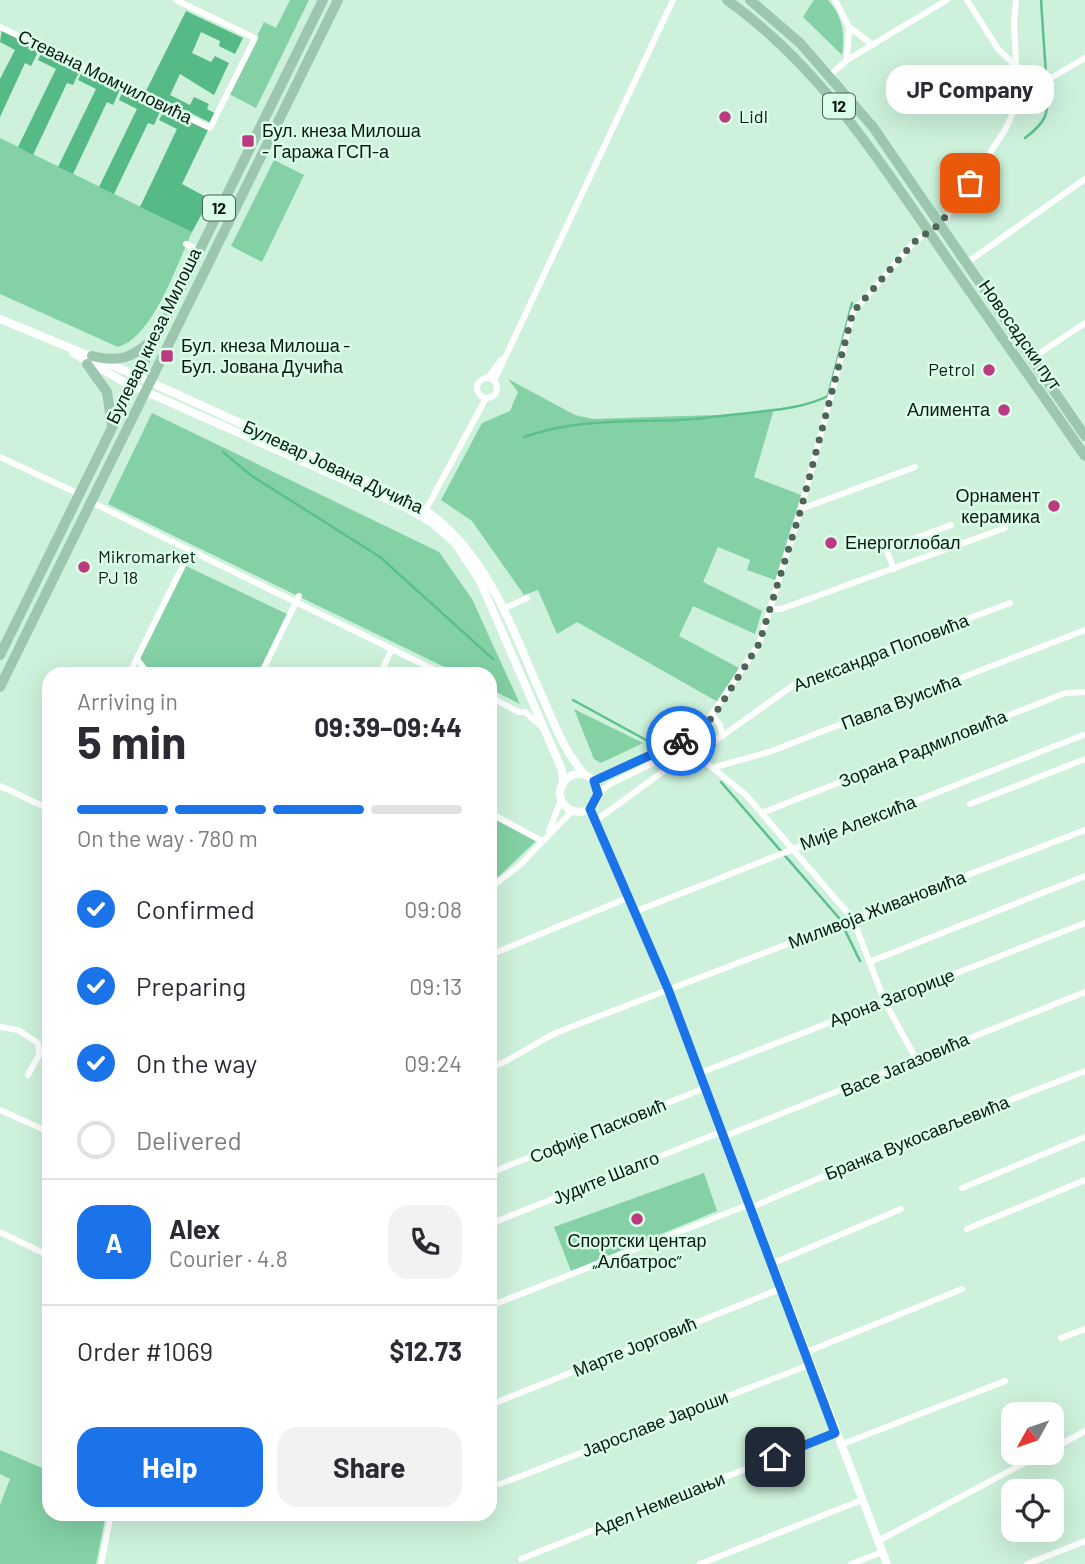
<!DOCTYPE html>
<html lang="en">
<head>
<meta charset="utf-8">
<style>
  body { margin:0; font-family:Barlow,sans-serif; background:#f2f2f3; color:#2b2b33; height:100vh; display:flex; flex-direction:column; font-size:26px; white-space:nowrap }
  * { box-sizing:border-box; margin:0 }
  p { font-size:23px; color:#7c7c81 }
  .icon { flex:none; width:38px; height:38px; fill:none; stroke:currentColor; stroke-width:2; stroke-linecap:round; stroke-linejoin:round }
  .map { position:relative; flex:1; overflow:hidden }
  .panel { position:absolute; left:42px; top:667px; width:455px; height:854px; display:flex; flex-direction:column; background:#fff; border-radius:21px; box-shadow:0 7px 28px #0002 }
  .panel>* { flex:none }
  .needle { width:46px; rotate:230deg }
  .buttons { position:absolute; left:1001px; top:1402px; display:grid; gap:14px }
  .buttons a { display:grid; place-items:center; width:63px; height:63px; border-radius:14px; background:#fff; box-shadow:0 7px 28px #0002; font-size:35px }
  .pin { position:absolute; display:grid; place-items:center; width:60px; height:60px; color:#fff; margin:-30px; border-radius:14px; box-shadow:0 4px 10px #0006 }
  .courier { position:absolute; display:grid; place-items:center; width:70px; height:70px; margin:-35px; border:5px solid #1a73e8; border-radius:50%; background:#fff; color:#222; box-shadow:0 2px 9px #0007 }
  .bubble { position:absolute; height:49px; border-radius:21px; background:#fff; box-shadow:0 7px 28px #0002; font-size:23px; font-weight:700; line-height:49px; text-align:center }
  .head em { font-style:normal; font-weight:700 }
  .head div { display:flex; flex-direction:column-reverse }
  .head { display:flex; align-items:center; justify-content:space-between; height:119px; padding:0 35px }
  h1 { font-size:46px; font-weight:700; line-height:52px }
  .bar { display:grid; grid-template-columns:repeat(4,1fr); gap:10px 7px; align-content:center; height:84px; padding:0 35px }
  .bar i { height:9px; border-radius:5px; background:#e1e1e2 }
  .bar .on { background:#1a73e8 }
  .bar p { grid-column:span 4 }
  .line { display:flex; align-items:center; gap:18px; padding:0 35px; border-top:2px solid #e1e1e2 }
  .line div { flex:1 }
  .round { display:grid; place-items:center; flex:none; width:74px; height:74px; border-radius:21px; background:#f2f2f3 }
  ol { padding:0 35px; list-style:none }
  li { display:flex; align-items:center; gap:21px; height:77px }
  li p { margin-inline-start:auto }
  li .icon { padding:7px; border-radius:50%; background:#1a73e8; color:#fff; stroke-width:4 }
  li:last-child { color:#7c7c81 }
  li i { width:38px; height:38px; border:4px solid #e1e1e2; border-radius:50% }
  .button { display:flex; gap:14px; margin-top:auto; padding:14px 35px }
  .button a { flex:1; height:80px; border-radius:21px; background:#1a73e8; color:#fff; font-size:28px; font-weight:700; line-height:80px; text-align:center }
  .button a+a { background:#f2f2f3; color:#2b2b33 }
  .map>svg:first-child { display:block }
  .green { fill:#83d1a5 }
  .forest { fill:#56ba86 }
  .lines { fill:none; stroke-linecap:round; stroke-linejoin:round }
  .stream { stroke:#5cc08c; stroke-width:2.5 }
  .minor { stroke:#fff; stroke-width:6 }
  .tertiary { stroke:#fff; stroke-width:8 }
  .primary { stroke:#9dc6af; stroke-width:10 }
  .done { stroke:#506558; stroke-width:7; stroke-dasharray:0 12.6 }
  .route { stroke:#1a73e8; stroke-width:9 }
  .poi-dot { fill:#bc3a82; stroke:#dafee8; stroke-width:2.5 }
  .labels { text-anchor:middle; stroke-width:5; stroke-linejoin:round; paint-order:stroke }
  .shield { fill:#dafee8; stroke:#4a5e52; stroke-width:2 }
  .shield-label { font-size:16px; font-weight:bold; fill:#0c1912 }
  .street-label { font-size:18px; fill:#0c1912; stroke:#dafee8 }
  .poi-label { font-size:18px; fill:#0c1912; stroke:#dafee8; text-anchor:start }
</style>
</head>
<body>
<div class="map">
<svg width="1085" height="1564" viewBox="0 0 1085 1564">
  <rect width="100%" height="100%" fill="#cdf1db"/>
  <g class="green">
    <polygon points="290,0 309,0 256,108 229,94 264,22 276,28"/>
    <path d="M814,0h14c15,17 17,34 14,55l-39,-38z"/>
    <path d="M0,138l192,94c-15,32 -39,105 -74,115l-118,-53z"/>
    <polygon points="274,160 304,175 262,262 231,246"/>
    <polygon points="508,379 575,415 593,419 747,414 774,409 754,477 801,495 775,580 747,570 750,560 718,547 703,582 762,611 755,634 693,606 679,636 739,668 718,702 577,622 557,634 538,590 524,595 472,521 441,500 482,423 510,411 518,392"/>
    <polygon points="152,413 439,552 472,599 520,704 490,689 490,674 459,674 108,504"/>
    <polygon points="186,566 287,614 258,674 152,674 140,659"/>
    <polygon points="574,709 643,743 601,763 594,759"/>
    <polygon points="490,817 536,841 498,877 490,873"/>
    <polygon points="704,1173 717,1211 571,1271 554,1227"/>
    <polygon points="0,1450 49,1471 49,1514 106,1514 96,1564 0,1564 0,1505 10,1479 0,1474"/>
  </g>
  <g class="forest">
    <polygon points="186,11 243,38 235,54 219,46 220,41 201,32 192,53 211,62 215,56 229,63 214,95 180,74 170,95 190,105 194,97 209,104 207,109 216,114 211,123 146,91"/>
    <polygon points="2,29 40,48 31,66 25,63 0,117 0,79 15,50 0,42"/>
    <polygon points="43,49 81,68 73,85 67,83 33,155 18,147 56,69 38,60"/>
    <polygon points="83,69 121,87 113,105 107,102 73,174 58,167 96,89 78,80"/>
    <polygon points="124,88 162,107 154,125 148,123 114,194 99,187 137,109 119,100"/>
    <polygon points="165,108 208,130 182,184 210,199 192,232 140,207 177,129 159,120"/>
  </g>
  <g class="lines">
    <g class="stream">
      <polyline points="1041,0 1046,75"/>
      <path d="M1025,138c21,-16 24,-23 22,-50"/>
      <path d="M524,437c50,-18 104,-15 155,-17 23,-1 47,-5 70,-7 26,-3 55,-5 79,-17l24,-93"/>
      <polyline points="223,452 252,476 380,557 493,659"/>
      <polyline points="573,700 646,740"/>
      <polyline points="721,782 839,918 860,961"/>
    </g>
    <g class="minor">
      <polyline points="835,0 849,27 847,60"/>
      <polyline points="967,0 998,49 1017,67"/>
      <polyline points="1016,0 1014,23 1018,102"/>
      <polyline points="0,27 210,128 255,38 176,0"/>
      <polyline points="849,27 873,45"/>
      <polyline points="830,75 847,60 947,0"/>
      <polyline points="186,244 198,250"/>
      <polyline points="965,264 1085,179"/>
      <polyline points="1031,359 1085,323"/>
      <polyline points="488,378 501,360"/>
      <circle cx="487" cy="388" r="10"/>
      <polyline points="494,381 673,0"/>
      <polyline points="0,457 79,494"/>
      <polyline points="91,502 443,674"/>
      <polyline points="801,509 915,467"/>
      <polyline points="423,515 486,398"/>
      <polyline points="894,569 886,549 951,525"/>
      <polyline points="503,609 527,598"/>
      <polyline points="771,609 781,609 1005,528"/>
      <polyline points="137,659 148,674"/>
      <polyline points="129,674 190,551"/>
      <polyline points="261,674 299,596"/>
      <polyline points="380,674 392,649"/>
      <polyline points="490,697 519,712 525,712 542,727"/>
      <polyline points="713,716 720,725 722,736 699,751 704,761 746,795 853,919 885,1002 916,1059"/>
      <polyline points="722,736 795,684 1010,603"/>
      <polyline points="715,767 769,752 1085,630"/>
      <polyline points="594,781 696,736"/>
      <polyline points="0,786 49,809"/>
      <polyline points="598,794 610,784 692,744 759,644 801,509 853,312 914,242 940,224 952,210 1005,130 1018,102 1037,86 1085,58"/>
      <polyline points="970,804 1085,759"/>
      <polyline points="490,813 542,841"/>
      <polyline points="762,813 1065,693 1085,692"/>
      <polyline points="595,821 679,760"/>
      <polyline points="549,831 561,800"/>
      <polyline points="490,888 520,865 572,811"/>
      <polyline points="634,912 1083,735"/>
      <polyline points="490,955 627,898"/>
      <polyline points="872,961 1085,876"/>
      <polyline points="0,1027 18,1030 38,1043 39,1055 28,1075"/>
      <path d="M490,1068c25,-9 44,-25 68,-36l527,-202"/>
      <polyline points="700,1073 1085,923"/>
      <polyline points="0,1110 49,1132"/>
      <polyline points="723,1137 1085,992"/>
      <polyline points="490,1173 705,1088"/>
      <polyline points="962,1188 1085,1137"/>
      <polyline points="750,1208 915,1137 1085,1071"/>
      <polyline points="490,1224 721,1132"/>
      <polyline points="967,1229 1085,1180"/>
      <polyline points="0,1232 49,1256"/>
      <polyline points="771,1264 901,1209"/>
      <polyline points="490,1306 748,1205"/>
      <polyline points="1061,1338 1085,1329"/>
      <polyline points="804,1353 962,1289"/>
      <polyline points="490,1405 780,1289"/>
      <polyline points="840,1445 1005,1381"/>
      <polyline points="1052,1449 1085,1431"/>
      <polyline points="500,1484 809,1365"/>
      <polyline points="878,1541 1045,1452"/>
      <polyline points="521,1559 835,1433"/>
      <polyline points="101,1564 111,1514"/>
      <polyline points="700,1564 862,1500"/>
      <polyline points="851,1564 882,1552"/>
      <polyline points="1027,1564 1085,1541"/>
    </g>
    <g class="tertiary">
      <path d="M0,319l126,52 283,129c78,43 102,129 137,205 11,26 21,50 39,70"/>
      <polyline points="73,353 124,382 405,507 431,522 456,544 480,581 562,770 563,784"/>
      <circle cx="579" cy="793" r="19"/>
      <polyline points="590,809 668,989 887,1564"/>
    </g>
    <g class="primary">
      <path d="M727,0c87,62 142,146 202,232 51,75 104,149 156,224"/>
      <polyline points="750,0 800,43 873,127 1085,436"/>
      <path d="M92,356c26,6 39,3 59,-15"/>
      <polyline points="87,364 107,392 112,426"/>
      <polyline points="0,655 323,0"/>
      <polyline points="0,687 338,0"/>
    </g>
  </g>
  <g class="lines">
    <polyline class="done" points="681,741 696,736 715,714 759,644 801,509 853,312 914,242 940,224 970,183"/>
    <polyline class="route" points="681,741 594,781 598,794 590,809 668,989 835,1433 775,1457"/>
  </g>
  <g class="poi-dot">
    <circle cx="725" cy="117" r="7"/>
    <rect x="241" y="134" width="14" height="14" rx="3.5"/>
    <rect x="160" y="349" width="14" height="14" rx="3.5"/>
    <circle cx="989" cy="370" r="7"/>
    <circle cx="1004" cy="410" r="7"/>
    <circle cx="1054" cy="506" r="7"/>
    <circle cx="831" cy="543" r="7"/>
    <circle cx="84" cy="567" r="7"/>
    <circle cx="637" cy="1219" r="7"/>
  </g>
  <g class="labels">
    <g class="shield">
      <rect x="823" y="93.5" width="32" height="25" rx="5"/>
      <rect x="203" y="195.5" width="32" height="25" rx="5"/>
    </g>
    <g class="shield-label">
      <text x="839" y="112">12</text>
      <text x="219" y="214">12</text>
    </g>
    <g class="street-label">
      <text transform="translate(105 77) rotate(26)" y="6">Стевана Момчиловића</text>
      <text transform="translate(1020 335) rotate(55)" y="6">Новосадски пут</text>
      <text transform="translate(154 336) rotate(-64)" y="6">Булевар кнеза Милоша</text>
      <text transform="translate(333 467) rotate(25)" y="6">Булевар Јована Дучића</text>
      <text transform="translate(881 653) rotate(-21)" y="6">Александра Поповића</text>
      <text transform="translate(901 702) rotate(-21)" y="6">Павла Вуисића</text>
      <text transform="translate(923 749) rotate(-22)" y="6">Зорана Радмиловића</text>
      <text transform="translate(858 823) rotate(-21)" y="6">Мије Алексића</text>
      <text transform="translate(877 910) rotate(-21)" y="6">Миливоја Живановића</text>
      <text transform="translate(892 998) rotate(-21)" y="6">Арона Загорице</text>
      <text transform="translate(905 1065) rotate(-23)" y="6">Васе Јагазовића</text>
      <text transform="translate(598 1131) rotate(-22)" y="6">Софије Пасковић</text>
      <text transform="translate(917 1138) rotate(-22)" y="6">Бранка Вукосављевића</text>
      <text transform="translate(606 1178) rotate(-22)" y="6">Јудите Шалго</text>
      <text transform="translate(635 1347) rotate(-22)" y="6">Марте Јорговић</text>
      <text transform="translate(655 1424) rotate(-21)" y="6">Јарославе Јароши</text>
      <text transform="translate(659 1504) rotate(-22)" y="6">Адел Немешањи</text>
    </g>
    <g class="poi-label">
      <text x="739" y="123">Lidl</text>
      <text x="262" y="137">Бул. кнеза Милоша<tspan x="262" dy="21">- Гаража ГСП-а</tspan></text>
      <text x="181" y="352">Бул. кнеза Милоша -<tspan x="181" dy="21">Бул. Јована Дучића</tspan></text>
      <text x="975" y="376" text-anchor="end">Petrol</text>
      <text x="990" y="416" text-anchor="end">Алимента</text>
      <text x="1040" y="502" text-anchor="end">Орнамент<tspan x="1040" dy="21">керамика</tspan></text>
      <text x="845" y="549">Енергоглобал</text>
      <text x="98" y="563">Mikromarket<tspan x="98" dy="21">PJ 18</tspan></text>
      <text x="637" y="1247" text-anchor="middle">Спортски центар<tspan x="637" dy="21">„Албатрос”</tspan></text>
    </g>
  </g>
</svg>
<div class="buttons">
<a><svg class="needle" viewBox="-14 -14 28 28"><path d="M0-13l5 13h-10z" fill="#e53935"/><path d="M0 13l5-13h-10z" fill="#7c7c81"/></svg></a>
<a><svg class="icon" aria-label="locate" viewBox="0 0 24 24"><circle cx="12" cy="12" r="6"/><path d="M12 2v4M12 18v4M2 12h4M18 12h4"/></svg></a>
</div>
<div class="pin" style="left:970px;top:183px;background:#ea580c"><svg class="icon" aria-label="bag" viewBox="0 0 24 24"><path d="M5 8h14l-1 12H6zM9 8a3 3 0 0 1 6 0"/></svg></div>
<div class="pin" style="left:775px;top:1457px;background:#1f2937"><svg class="icon" aria-label="home" viewBox="0 0 24 24"><path d="M3 11l9-7 9 7M6 9v11h12V9"/></svg></div>
<div class="courier" style="left:681px;top:741px"><svg class="icon" aria-label="bike" viewBox="0 0 24 24"><circle cx="6" cy="16" r="4"/><circle cx="18" cy="16" r="4"/><path d="M6 16l4-8h5l3 8M10 8l3 8H6M13 5h3"/></svg></div>
<div class="bubble" style="left:886px;top:65px;width:168px">JP Company</div>
<section class="panel">
<div class="head"><div><h1>5 min</h1><p>Arriving in</p></div><em>09:39–09:44</em></div>
<div class="bar"><i class="on"></i><i class="on"></i><i class="on"></i><i></i><p>On the way · 780 m</p></div>
<ol>
<li><svg class="icon" aria-label="check" viewBox="0 0 24 24"><path d="M5 12l5 5 9-10"/></svg>Confirmed<p>09:08</p></li>
<li><svg class="icon" aria-label="check" viewBox="0 0 24 24"><path d="M5 12l5 5 9-10"/></svg>Preparing<p>09:13</p></li>
<li><svg class="icon" aria-label="check" viewBox="0 0 24 24"><path d="M5 12l5 5 9-10"/></svg>On the way<p>09:24</p></li>
<li><i></i>Delivered</li>
</ol>
<div class="line" style="height:126px"><b class="round" style="background:#1a73e8;color:#fff">A</b><div><b>Alex</b><p>Courier · 4.8</p></div><a class="round"><svg class="icon" aria-label="phone" viewBox="0 0 24 24"><path d="M5 4h4l2 5-3 2q2 4 5 5l2-3 5 2v4C11 20 4 13 5 4z"/></svg></a></div>
<div class="line" style="height:91px"><div>Order #1069</div><b>$12.73</b></div>
<div class="button"><a>Help</a><a>Share</a></div>
</section>
</div>
</body>
</html>
